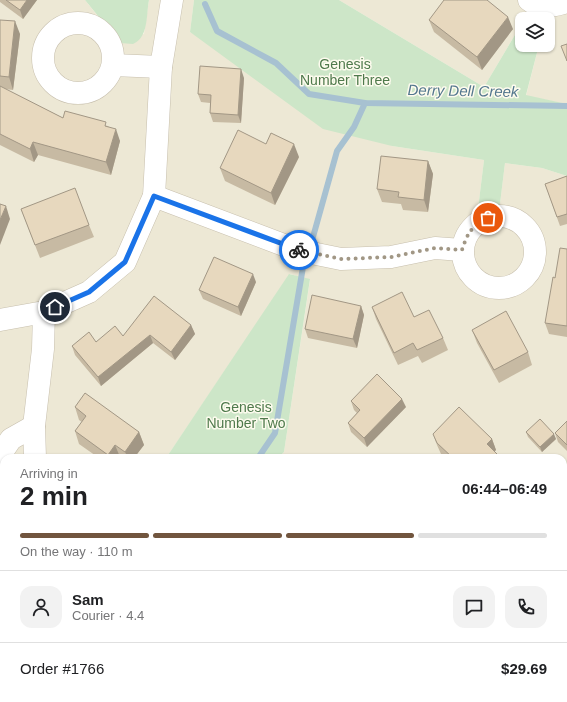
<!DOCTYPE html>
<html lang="en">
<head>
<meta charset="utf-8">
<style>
  body { margin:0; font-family:Helvetica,sans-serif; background:#f2f2f2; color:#202124; height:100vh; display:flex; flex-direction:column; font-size:15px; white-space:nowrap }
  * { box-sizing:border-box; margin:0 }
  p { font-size:13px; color:#757577 }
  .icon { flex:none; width:22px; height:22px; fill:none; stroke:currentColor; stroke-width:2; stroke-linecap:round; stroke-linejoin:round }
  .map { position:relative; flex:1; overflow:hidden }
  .sheet { position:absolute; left:0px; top:454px; width:567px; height:248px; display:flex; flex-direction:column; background:#fff; border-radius:12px 12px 0 0; box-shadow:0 1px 3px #0004 }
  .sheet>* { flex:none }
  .controls { position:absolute; left:515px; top:12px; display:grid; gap:8px }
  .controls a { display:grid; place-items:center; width:40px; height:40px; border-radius:8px; background:#fff; box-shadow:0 1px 3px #0004; font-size:20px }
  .pin { position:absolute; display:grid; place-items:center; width:34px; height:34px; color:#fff; margin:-17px; border:2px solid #fff; border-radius:50%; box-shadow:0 1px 4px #0007 }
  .courier { position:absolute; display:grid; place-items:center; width:40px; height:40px; margin:-20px; border:3px solid #1a73e8; border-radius:50%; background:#fff; color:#222; box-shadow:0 1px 5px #0007 }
  .headline em { font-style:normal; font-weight:600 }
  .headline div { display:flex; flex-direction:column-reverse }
  .headline { display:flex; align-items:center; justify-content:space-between; height:68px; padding:0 20px }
  h1 { font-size:26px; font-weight:600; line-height:30px }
  .bar { display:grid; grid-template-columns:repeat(4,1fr); gap:6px 4px; align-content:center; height:48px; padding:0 20px }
  .bar i { height:5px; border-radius:3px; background:#e0e0e0 }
  .bar .selected { background:#71553e }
  .bar p { grid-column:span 4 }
  .line { display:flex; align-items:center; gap:10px; padding:0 20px; border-top:1px solid #e0e0e0 }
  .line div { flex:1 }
  .round { display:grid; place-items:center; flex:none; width:42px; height:42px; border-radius:12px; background:#f2f2f2 }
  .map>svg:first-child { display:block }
  .residential { fill:#ede8d5 }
  .green { fill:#cde6c8 }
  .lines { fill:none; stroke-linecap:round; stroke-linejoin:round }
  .stream { stroke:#a7c1d1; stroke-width:6 }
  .minor-casing { stroke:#c7bfad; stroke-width:23 }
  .minor { stroke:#fff; stroke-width:22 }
  .wall { fill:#c7baa3 }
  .shaded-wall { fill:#a29785 }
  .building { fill:#e7d8be; stroke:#a29785 }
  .done { stroke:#a19785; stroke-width:4; stroke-dasharray:0 7.2 }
  .route { stroke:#1a73e8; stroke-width:5 }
  .labels { text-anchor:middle; stroke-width:3; stroke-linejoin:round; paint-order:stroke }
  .park-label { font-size:14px; fill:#4f7a4c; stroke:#fdfbee }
  .water-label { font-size:15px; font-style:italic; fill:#53778e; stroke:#fdfbee }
</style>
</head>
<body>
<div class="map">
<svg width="567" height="702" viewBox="0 0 567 702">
  <rect width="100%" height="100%" fill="#faf7e8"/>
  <g class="residential">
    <polygon points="0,0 85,0 116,39 144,34 149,0 194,0 190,32 392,146 484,160 477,217 499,212 505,163 542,168 567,176 567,702 100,702 104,698 563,698 563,458 278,458 284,452 310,280 290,274 166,458 4,458 4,603 0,599"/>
    <polygon points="339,0 567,0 567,104 526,96 539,45 548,45 548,19 536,17 528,13 524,19 522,19 522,23 484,87"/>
    <polygon points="0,624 4,628 4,690 0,694"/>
  </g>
  <g class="green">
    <path d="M85,0h64c-3,15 0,37 -16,44l-13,-1z"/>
    <polygon points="194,0 339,0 484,87 522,23 522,45 539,45 526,95 567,104 567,176 542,168 505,163 499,212 477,217 484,160 392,146 323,129 190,32"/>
    <polygon points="289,274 310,279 284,452 278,458 166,458"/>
    <polygon points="4,690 4,698 104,698 100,702 0,702 0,694"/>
  </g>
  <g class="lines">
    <g class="stream">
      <polyline points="205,4 217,31 276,63 309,94 365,103 567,106"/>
      <polyline points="313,237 337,151 354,127 365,103"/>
      <polyline points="258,458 275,433 303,267"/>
      <polyline points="66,702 69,698"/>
    </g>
    <defs>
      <g id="minor">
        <path d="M529,0c12,10 24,6 38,2"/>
        <circle cx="78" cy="58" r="35"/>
        <polyline points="113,65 161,67"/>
        <polyline points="154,196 297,250 341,259 391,257 435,248 462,250"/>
        <circle cx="499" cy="252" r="36"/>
        <polyline points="0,320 44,312 89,292 125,262 154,196 161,67 172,0"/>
        <polyline points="0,455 11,439 34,426"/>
        <polyline points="35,458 34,426 43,349 44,312"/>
        <polyline points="0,511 4,505"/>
        <polyline points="563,646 567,650"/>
        <polyline points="279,698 283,702"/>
        <polyline points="251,702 255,698"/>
      </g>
    </defs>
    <use href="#minor" class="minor-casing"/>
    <use href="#minor" class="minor"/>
  </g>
  <g class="wall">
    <polygon points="0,0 37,0 23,19 0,2"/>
    <polygon points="0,20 20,34 13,90 5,89 63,118 108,126 120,141 111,175 38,155 34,162 0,145"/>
    <polygon points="429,20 513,29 482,70 434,32"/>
    <polygon points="244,78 241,123 213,122 210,113 210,103 201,102 198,94"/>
    <polygon points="299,157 275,205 225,181 220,168"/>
    <polygon points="428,161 433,174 428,212 403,210 401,204 382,202 377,189"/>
    <polygon points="567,176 567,224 560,226 545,184"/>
    <polygon points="21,209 89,225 94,237 40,258"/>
    <polygon points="567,249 567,337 549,334 545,323 555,278"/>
    <polygon points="256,282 241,316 203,299 199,290"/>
    <polygon points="361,306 364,315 357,348 308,338 305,329"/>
    <polygon points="372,307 414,317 443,338 448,350 422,363 418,356 398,365 376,319"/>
    <polygon points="191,325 195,334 175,360 153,343 101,386 75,355 72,346 123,336"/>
    <polygon points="472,330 528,352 532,365 499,383 477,343"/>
    <polygon points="351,401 406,407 367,447 351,432 348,423 357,413 354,410"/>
    <polygon points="75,407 139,432 144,445 134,458 121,458 120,457 119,458 99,458 79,444 75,431 82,422 79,420"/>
    <polygon points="567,421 567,451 558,442 555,433"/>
    <polygon points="526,432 556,439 542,452 528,437"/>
    <polygon points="433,434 492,439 496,450 494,452 501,458 445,458 441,454 437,445"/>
    <polygon points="563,500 567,504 567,575 563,571"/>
    <polygon points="0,544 4,547 4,586 0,582"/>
    <polygon points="339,698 392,698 396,702 341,702"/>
  </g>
  <g class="shaded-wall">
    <polygon points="27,0 37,0 23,19 20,10"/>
    <polygon points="508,17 513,29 482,70 477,57"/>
    <polygon points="15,21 20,34 13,90 9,77"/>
    <polygon points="241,69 244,78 241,123 238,115"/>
    <polygon points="116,129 120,141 111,175 106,162"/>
    <polygon points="33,142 38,155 34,162 30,149"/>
    <polygon points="294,144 299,157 275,205 271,193"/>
    <polygon points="428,161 433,174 428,212 424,200"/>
    <polygon points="6,206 10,219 0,245 0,220"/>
    <polygon points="253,274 256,282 241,316 238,307"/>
    <polygon points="361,306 364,315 357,348 353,339"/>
    <polygon points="191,325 195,334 175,360 171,352"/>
    <polygon points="150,335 153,343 101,386 98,377"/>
    <polygon points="402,399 406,407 367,447 364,438"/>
    <polygon points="139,432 144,445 134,458 128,458 125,452"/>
    <polygon points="554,434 556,439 542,452 540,447"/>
    <polygon points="492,439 496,450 491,455 487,444"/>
    <polygon points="115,445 120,457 119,458 109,458 108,455"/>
    <polygon points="188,698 201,698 197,702 184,702"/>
    <polygon points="206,698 210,698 207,701"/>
  </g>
  <g class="building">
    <polygon points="6,0 27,0 20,10"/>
    <polygon points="444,0 487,0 508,17 477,57 429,20"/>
    <polygon points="0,20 15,21 9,77 0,76"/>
    <polygon points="567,44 567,61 561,46"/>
    <polygon points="200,66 241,69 238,115 210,113 211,95 198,94"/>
    <polygon points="0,86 63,118 65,111 106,122 105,126 116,129 106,162 33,142 30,149 0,134"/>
    <polygon points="238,130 266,144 271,133 294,144 271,193 220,168"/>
    <polygon points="381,156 428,161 424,200 398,197 399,192 377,189"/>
    <polygon points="567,176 567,214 557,217 545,184"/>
    <polygon points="75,188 89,225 35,245 21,209"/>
    <polygon points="0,204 6,206 0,220"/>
    <polygon points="560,248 567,249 567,326 545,323 553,277 555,278"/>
    <polygon points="214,257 253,274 238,307 199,290"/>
    <polygon points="402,292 414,317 429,310 443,338 417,350 413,343 394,353 372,307"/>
    <polygon points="312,295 361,306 353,339 305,329"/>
    <polygon points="154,296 191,325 171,352 150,335 98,377 72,346 89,332 96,342 115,326 123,336"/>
    <polygon points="506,311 528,352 494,370 472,330"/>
    <polygon points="377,374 402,399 364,438 348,423 360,410 351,401"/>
    <polygon points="85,393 139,432 125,452 115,445 108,455 75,431 86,416 75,407"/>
    <polygon points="459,407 492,439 487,444 501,458 453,458 437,443 433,434"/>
    <polygon points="540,419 554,434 540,447 526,432"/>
    <polygon points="567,421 567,445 555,433"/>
    <polygon points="563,500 567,504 567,567 566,567 563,564"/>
    <polygon points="0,543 4,547 4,577 3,578 0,575"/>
    <polygon points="138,698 188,698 184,702 135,702"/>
    <polygon points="343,698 392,698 396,702 347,702"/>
  </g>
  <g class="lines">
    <path class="done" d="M299,250l42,9 50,-2 44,-9 27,2c6,-18 9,-23 26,-32"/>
    <polyline class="route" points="55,307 89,292 125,262 154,196 299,250"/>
  </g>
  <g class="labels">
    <g class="park-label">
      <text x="345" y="69">Genesis<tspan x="345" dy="16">Number Three</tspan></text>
      <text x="246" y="412">Genesis<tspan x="246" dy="16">Number Two</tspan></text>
    </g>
    <g class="water-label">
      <text transform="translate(463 91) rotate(1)" y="5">Derry Dell Creek</text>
    </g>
  </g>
</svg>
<div class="controls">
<a><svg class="icon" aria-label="layers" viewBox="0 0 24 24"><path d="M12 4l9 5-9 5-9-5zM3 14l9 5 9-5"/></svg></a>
</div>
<div class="pin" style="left:488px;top:218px;background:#ea580c"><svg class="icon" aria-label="bag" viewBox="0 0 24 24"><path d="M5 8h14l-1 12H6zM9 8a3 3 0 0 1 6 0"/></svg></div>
<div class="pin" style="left:55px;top:307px;background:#1f2937"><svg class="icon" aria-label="home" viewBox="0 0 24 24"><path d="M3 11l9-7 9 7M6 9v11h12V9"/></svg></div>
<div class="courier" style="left:299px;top:250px"><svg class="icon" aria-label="bike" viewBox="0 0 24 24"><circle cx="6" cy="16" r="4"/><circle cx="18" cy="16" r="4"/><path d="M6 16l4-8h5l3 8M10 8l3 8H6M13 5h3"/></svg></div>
<section class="sheet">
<div class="headline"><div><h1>2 min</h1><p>Arriving in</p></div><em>06:44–06:49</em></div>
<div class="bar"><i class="selected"></i><i class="selected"></i><i class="selected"></i><i></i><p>On the way · 110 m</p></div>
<div class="line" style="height:72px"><a class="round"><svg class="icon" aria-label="person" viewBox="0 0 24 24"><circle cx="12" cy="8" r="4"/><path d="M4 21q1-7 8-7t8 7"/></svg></a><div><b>Sam</b><p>Courier · 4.4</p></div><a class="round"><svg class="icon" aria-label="chat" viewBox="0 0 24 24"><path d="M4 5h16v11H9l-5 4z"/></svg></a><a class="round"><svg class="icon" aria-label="phone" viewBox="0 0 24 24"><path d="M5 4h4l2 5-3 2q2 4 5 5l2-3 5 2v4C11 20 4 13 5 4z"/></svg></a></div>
<div class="line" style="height:52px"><div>Order #1766</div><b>$29.69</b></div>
</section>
</div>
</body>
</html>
